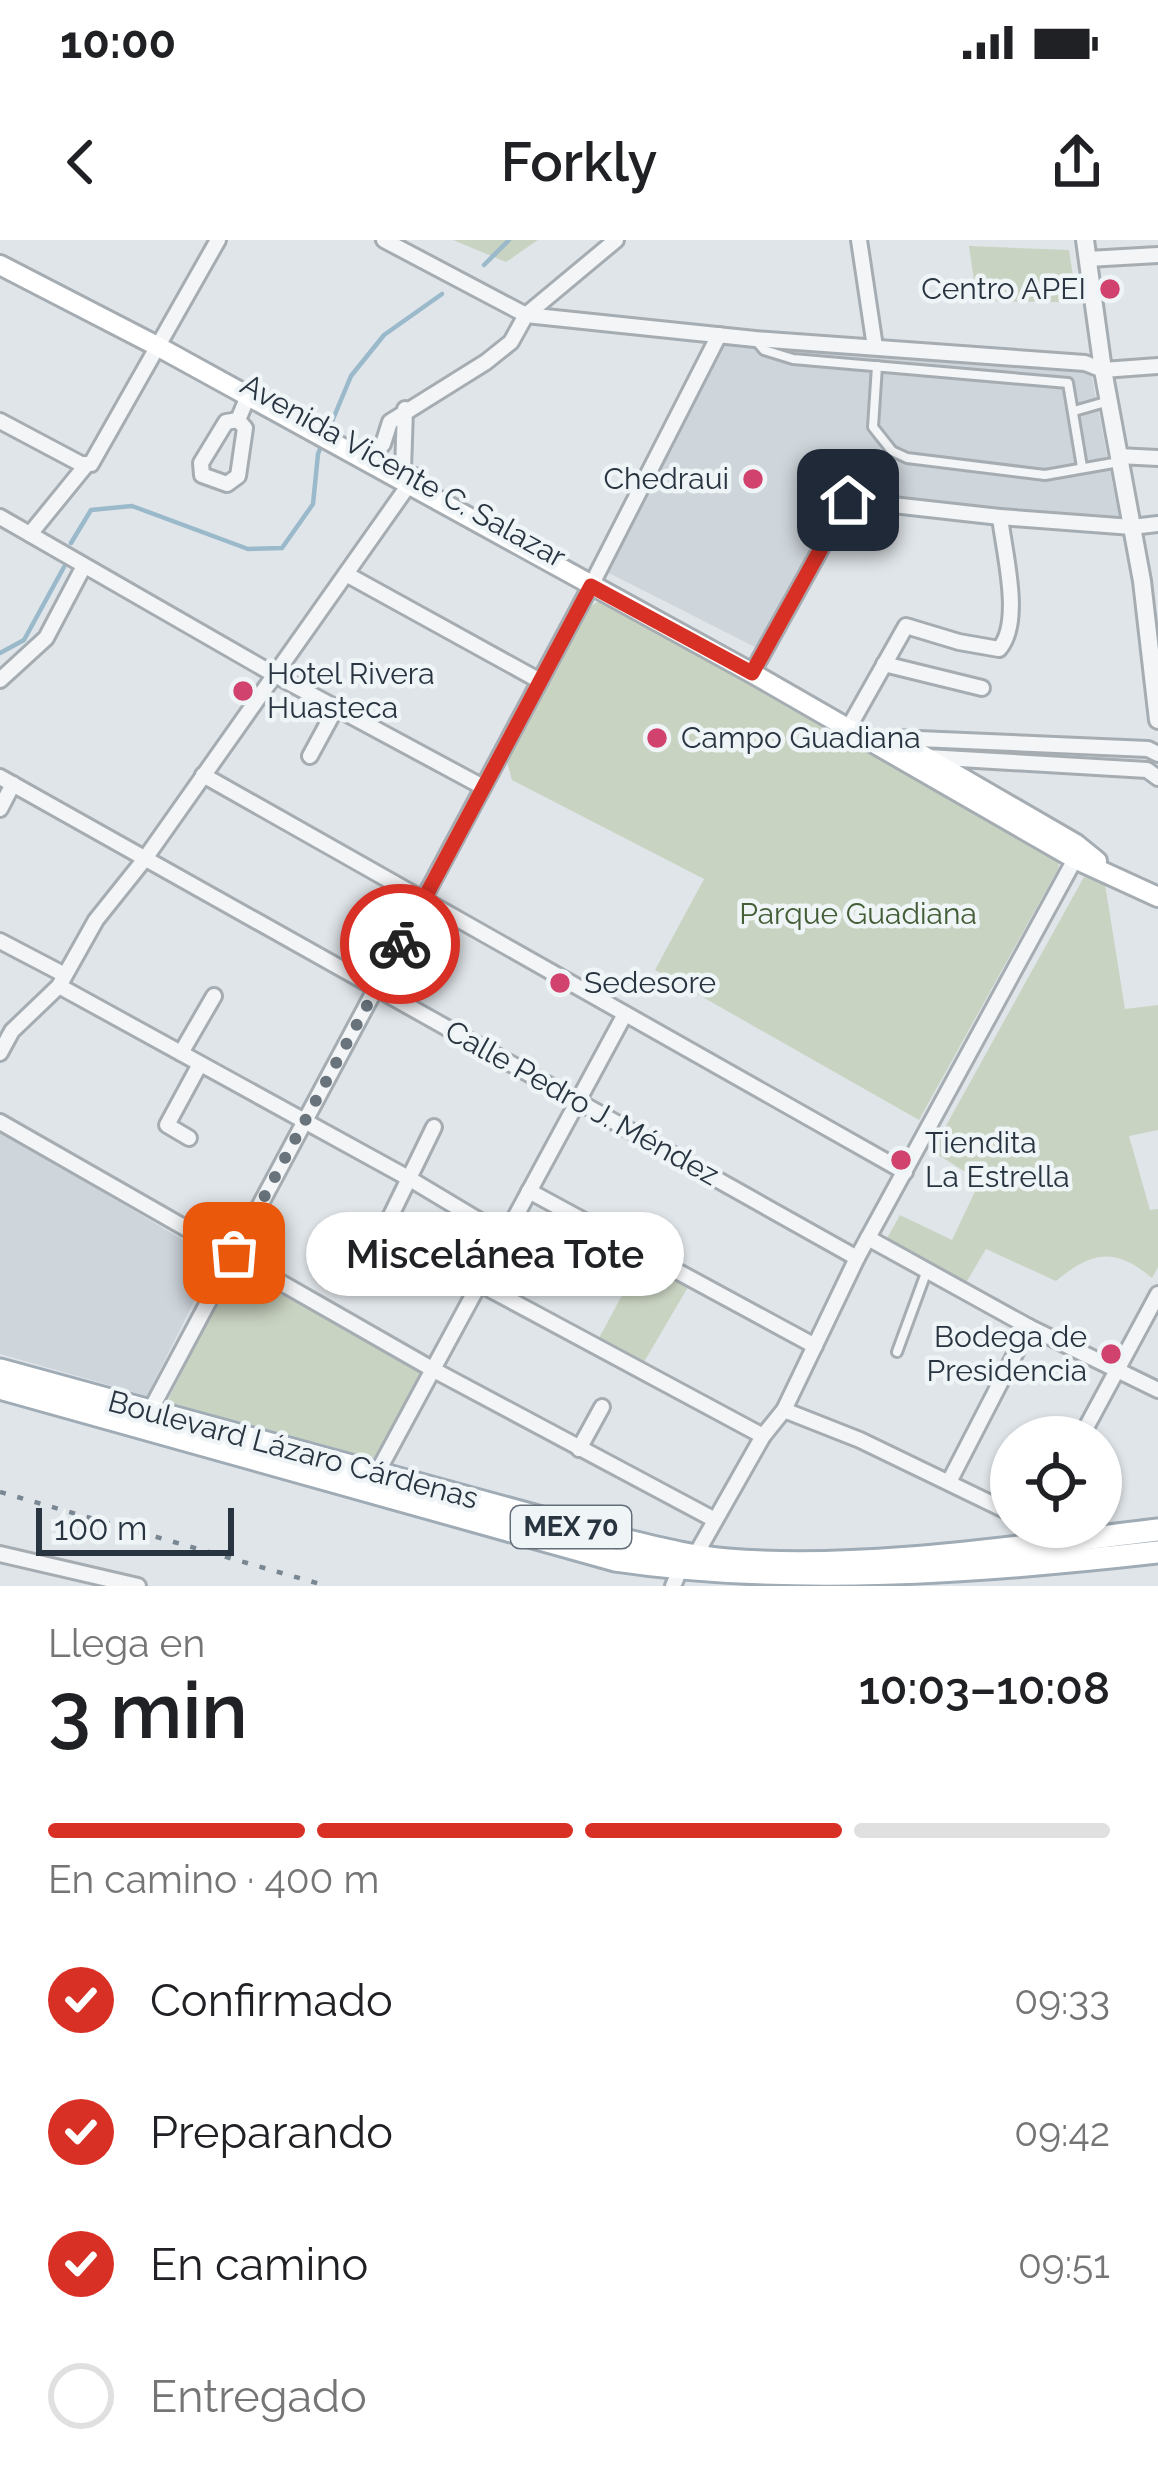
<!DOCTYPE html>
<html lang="es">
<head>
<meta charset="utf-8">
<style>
  body { margin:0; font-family:Raleway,sans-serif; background:#f2f2f2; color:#202124; height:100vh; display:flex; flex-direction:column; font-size:45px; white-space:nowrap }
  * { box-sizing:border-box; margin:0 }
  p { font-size:39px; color:#757577 }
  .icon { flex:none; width:66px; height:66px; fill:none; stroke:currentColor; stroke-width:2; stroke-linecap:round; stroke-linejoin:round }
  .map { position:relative; height:1346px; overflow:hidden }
  .sheet { display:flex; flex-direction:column; background:#fff; flex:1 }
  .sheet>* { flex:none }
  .fabs { position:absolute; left:990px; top:1176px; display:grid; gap:24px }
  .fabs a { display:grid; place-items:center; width:132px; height:132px; border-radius:50%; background:#fff; box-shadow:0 3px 9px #0004; font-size:60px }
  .scale { position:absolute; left:36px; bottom:30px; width:198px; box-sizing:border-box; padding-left:12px; border:6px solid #283541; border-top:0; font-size:33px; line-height:42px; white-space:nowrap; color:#283541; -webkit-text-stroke:9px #eff4f7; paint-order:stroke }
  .pin { position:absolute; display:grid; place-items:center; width:102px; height:102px; color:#fff; margin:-51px; border-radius:24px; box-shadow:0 6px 18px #0006 }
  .courier { position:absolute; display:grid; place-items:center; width:120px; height:120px; margin:-60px; border:9px solid #d93025; border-radius:50%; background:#fff; color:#222; box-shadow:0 3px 15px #0007 }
  .bubble { position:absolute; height:84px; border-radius:42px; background:#fff; box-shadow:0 3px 9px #0004; font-size:39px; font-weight:600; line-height:84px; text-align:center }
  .headline em { font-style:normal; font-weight:600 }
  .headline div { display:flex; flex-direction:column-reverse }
  .headline { display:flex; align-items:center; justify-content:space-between; height:204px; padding:0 48px }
  h1 { font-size:78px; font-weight:600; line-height:90px }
  .bar { display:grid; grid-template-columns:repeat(4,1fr); gap:18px 12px; align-content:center; height:144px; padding:0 48px }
  .bar i { height:15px; border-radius:9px; background:#e0e0e0 }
  .bar .current { background:#d93025 }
  .bar p { grid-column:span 4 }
  ol { padding:0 48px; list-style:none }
  li { display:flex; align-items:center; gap:36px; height:132px }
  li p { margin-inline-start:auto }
  li .icon { padding:12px; border-radius:50%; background:#d93025; color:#fff; stroke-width:4 }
  li:last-child { color:#757577 }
  li i { width:66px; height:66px; border:6px solid #e0e0e0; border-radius:50% }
  .status { display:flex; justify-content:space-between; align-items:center; height:84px; padding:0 60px; background:#fff; direction:ltr }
  .status svg { height:33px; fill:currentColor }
  header { display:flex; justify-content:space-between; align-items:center; height:156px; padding:0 48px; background:#fff; font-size:54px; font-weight:600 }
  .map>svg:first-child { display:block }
  .built { fill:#ced5db }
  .green { fill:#c9d3c1 }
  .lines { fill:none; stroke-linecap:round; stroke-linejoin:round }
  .stream { stroke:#9ab9ca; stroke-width:4.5 }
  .service-casing { stroke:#a5adb3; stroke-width:14 }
  .minor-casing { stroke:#a5adb3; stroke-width:20 }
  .tertiary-casing { stroke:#a5adb3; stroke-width:22 }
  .secondary-casing { stroke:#a5adb3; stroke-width:24 }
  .primary-casing { stroke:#9fabb5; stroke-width:27 }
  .service { stroke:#f3f5f7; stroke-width:8 }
  .minor { stroke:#f3f5f7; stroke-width:14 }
  .tertiary { stroke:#f3f5f7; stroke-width:16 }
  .secondary { stroke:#fff; stroke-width:18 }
  .primary { stroke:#fff; stroke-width:21 }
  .rail { stroke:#798793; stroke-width:4.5; stroke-dasharray:6 12; stroke-linecap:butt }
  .done { stroke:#68737c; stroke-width:12; stroke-dasharray:0 21.6 }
  .route { stroke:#d93025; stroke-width:15 }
  .poi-dot { fill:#d1426f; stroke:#eff4f7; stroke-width:4.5 }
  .labels { text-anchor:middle; stroke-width:9; stroke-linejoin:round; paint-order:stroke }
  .shield { fill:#eff4f7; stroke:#646e78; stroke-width:3 }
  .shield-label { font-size:27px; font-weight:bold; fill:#283541 }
  .poi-label { font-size:30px; fill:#283541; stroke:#eff4f7; text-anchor:start }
  .street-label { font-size:30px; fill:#283541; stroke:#eff4f7 }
  .park-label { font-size:30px; fill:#435d35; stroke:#eff4f7 }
</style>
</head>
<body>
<div class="status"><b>10:00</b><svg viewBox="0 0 49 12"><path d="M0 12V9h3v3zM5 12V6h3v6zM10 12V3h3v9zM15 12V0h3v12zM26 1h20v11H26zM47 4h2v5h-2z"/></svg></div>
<header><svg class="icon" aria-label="back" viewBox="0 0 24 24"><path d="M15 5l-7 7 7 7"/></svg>Forkly<svg class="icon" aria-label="share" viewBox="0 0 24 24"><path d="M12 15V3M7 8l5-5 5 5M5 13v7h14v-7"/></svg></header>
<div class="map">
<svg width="1158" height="1346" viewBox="0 0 1158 1346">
  <rect width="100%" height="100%" fill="#e0e5e9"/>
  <g class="built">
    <polygon points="721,100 1091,133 1120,282 842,255 759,409 605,331"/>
    <polygon points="0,891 215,1019 147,1156 0,1114"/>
  </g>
  <g class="green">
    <polygon points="453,0 538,0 506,22"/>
    <polygon points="969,6 1069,10 1077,62 977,61"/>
    <polygon points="599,361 1056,616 1059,627 919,880 655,730 704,639 512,540 507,522 588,368"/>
    <path d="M1084,637l21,7 20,125 33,-4v125l-29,6 21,74 8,-1v58l-6,11c-37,-31 -60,-27 -96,3l-70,-32 -22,37 -78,-46 14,-25 52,25 28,-59 -48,-30z"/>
    <polygon points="643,1016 691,1042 641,1127 597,1102"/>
    <polygon points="239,1027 245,1027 426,1132 380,1220 167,1162 229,1037"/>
  </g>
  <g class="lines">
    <g class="stream">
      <polyline points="484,25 509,0"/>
      <polyline points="328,191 351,136 384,95 442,54"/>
      <polyline points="71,303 91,270 132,266 248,309 282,308 313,264 318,214 323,201"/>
      <polyline points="0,413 24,400 64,327"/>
    </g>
    <defs>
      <g id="service">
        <polyline points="758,103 764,110 793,119 1068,143 1082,227"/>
        <polyline points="877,126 873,187 892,211 907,218 1045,235 1119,222"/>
        <polyline points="1074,171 1109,161"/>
        <polyline points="897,1112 926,1033"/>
      </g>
      <g id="minor">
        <polyline points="384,0 526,75 755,99 1085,123 1103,130 1158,126"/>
        <polyline points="859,0 875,107"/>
        <polyline points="1088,19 1158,15"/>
        <polyline points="238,180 245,188 238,236 227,244 202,235 201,223 226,182 238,180 251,149"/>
        <polyline points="0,181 81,224 91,224 218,0"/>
        <polyline points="1118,216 1158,218"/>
        <polyline points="366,221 383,204 390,182 486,122 511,102 526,75 616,0"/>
        <polyline points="403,230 405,169"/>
        <polyline points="0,277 275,435 483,547"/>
        <polyline points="30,294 87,224"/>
        <polyline points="346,334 540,441"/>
        <polyline points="884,424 982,448"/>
        <polyline points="752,433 848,260 1000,277 1132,287 1158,284"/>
        <polyline points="0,440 46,398 84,326"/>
        <path d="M849,487l57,-101 53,16 40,7c24,-27 5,-96 1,-132"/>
        <polyline points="895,498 1148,509 1158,514"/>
        <polyline points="310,516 336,468"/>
        <polyline points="927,517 1147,530 1158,538"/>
        <polyline points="203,535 905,932"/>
        <polyline points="0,537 857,1018"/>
        <polyline points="0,569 13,544"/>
        <polyline points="0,701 63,734"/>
        <polyline points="59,746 410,939 505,996"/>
        <polyline points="0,813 12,791 59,746 96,680 144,620 415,236"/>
        <polyline points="181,813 214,756"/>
        <polyline points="0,882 432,1129 715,1280"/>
        <polyline points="189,898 167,885 200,824"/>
        <polyline points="529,951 815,1106"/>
        <polyline points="868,998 1029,1087 1158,1150"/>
        <polyline points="379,1000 434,887"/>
        <polyline points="480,1044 763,1196"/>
        <polyline points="784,1170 860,1200 1011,1273"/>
        <polyline points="150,1171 596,336 719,95"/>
        <polyline points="1081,1197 1158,1054"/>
        <polyline points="579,1209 602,1167"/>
        <polyline points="377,1233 625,774"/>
        <polyline points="949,1242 1029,1087"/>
        <polyline points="0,1314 138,1346"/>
        <polyline points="673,1346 679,1332 695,1316 763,1196 784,1170 857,1018 1075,619 1076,611"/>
      </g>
      <polyline id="tertiary" points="1085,0 1103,130 1142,341 1158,480"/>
      <g id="secondary">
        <polyline points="0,25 157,106 752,433 1075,619 1158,657"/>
        <polyline points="900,502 1076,604 1097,621"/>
      </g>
      <g id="primary">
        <path d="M0,1130l611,167c39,9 77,20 117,23 137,11 293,-14 430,-30"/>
        <path d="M0,1148l615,172c176,26 366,12 543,-8"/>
      </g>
    </defs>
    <use href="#service" class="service-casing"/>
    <use href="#minor" class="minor-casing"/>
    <use href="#tertiary" class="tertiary-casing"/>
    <use href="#secondary" class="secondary-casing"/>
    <use href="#primary" class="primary-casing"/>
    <use href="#service" class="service"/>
    <use href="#minor" class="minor"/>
    <use href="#tertiary" class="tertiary"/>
    <use href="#secondary" class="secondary"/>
    <use href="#primary" class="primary"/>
    <polyline class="rail" points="0,1252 327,1346"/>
  </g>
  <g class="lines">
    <polyline class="done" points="234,1013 400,704"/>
    <polyline class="route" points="400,704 591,346 752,433 848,260"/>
  </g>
  <g class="poi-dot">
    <circle cx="1110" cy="49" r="12"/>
    <circle cx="753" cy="239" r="12"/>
    <circle cx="243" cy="451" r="12"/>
    <circle cx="657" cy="498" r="12"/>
    <circle cx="560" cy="743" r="12"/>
    <circle cx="901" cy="920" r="12"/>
    <circle cx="1111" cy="1114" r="12"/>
  </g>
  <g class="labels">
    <rect class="shield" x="511" y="1266" width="120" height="42" rx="9"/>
    <g class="shield-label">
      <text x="571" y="1296">MEX 70</text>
    </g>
    <g class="poi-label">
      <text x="1086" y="59" text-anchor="end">Centro APEI</text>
      <text x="729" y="249" text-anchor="end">Chedraui</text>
      <text x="267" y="444">Hotel Rivera<tspan x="267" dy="34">Huasteca</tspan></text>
      <text x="681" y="508">Campo Guadiana</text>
      <text x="584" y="753">Sedesore</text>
      <text x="925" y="913">Tiendita<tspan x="925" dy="34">La Estrella</tspan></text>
      <text x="1087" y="1107" text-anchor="end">Bodega de<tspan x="1087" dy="34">Presidencia</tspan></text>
    </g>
    <g class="street-label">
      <text transform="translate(403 231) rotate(29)" y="10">Avenida Vicente C. Salazar</text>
      <text transform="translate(582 863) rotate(29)" y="10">Calle Pedro J. Méndez</text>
      <text transform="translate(293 1210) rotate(15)" y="10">Boulevard Lázaro Cárdenas</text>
    </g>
    <g class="park-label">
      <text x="858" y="684">Parque Guadiana</text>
    </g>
  </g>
</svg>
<div class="fabs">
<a><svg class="icon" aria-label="locate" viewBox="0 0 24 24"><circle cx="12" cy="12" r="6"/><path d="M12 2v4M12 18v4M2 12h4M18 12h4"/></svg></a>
</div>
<div class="scale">100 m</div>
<div class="pin" style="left:234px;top:1013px;background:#ea580c"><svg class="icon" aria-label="bag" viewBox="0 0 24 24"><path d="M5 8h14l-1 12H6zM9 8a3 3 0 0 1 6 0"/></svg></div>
<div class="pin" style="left:848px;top:260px;background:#1f2937"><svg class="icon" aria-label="home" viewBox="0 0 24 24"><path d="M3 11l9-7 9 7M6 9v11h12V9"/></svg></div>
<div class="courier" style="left:400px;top:704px"><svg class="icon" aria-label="bike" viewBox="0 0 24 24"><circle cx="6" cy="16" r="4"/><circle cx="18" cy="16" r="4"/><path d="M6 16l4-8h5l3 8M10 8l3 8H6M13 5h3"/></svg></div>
<div class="bubble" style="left:306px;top:972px;width:378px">Miscelánea Tote</div>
</div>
<section class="sheet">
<div class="headline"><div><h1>3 min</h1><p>Llega en</p></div><em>10:03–10:08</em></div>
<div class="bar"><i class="current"></i><i class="current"></i><i class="current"></i><i></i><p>En camino · 400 m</p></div>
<ol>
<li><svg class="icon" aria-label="check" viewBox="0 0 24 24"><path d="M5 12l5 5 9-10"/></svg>Confirmado<p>09:33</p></li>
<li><svg class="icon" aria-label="check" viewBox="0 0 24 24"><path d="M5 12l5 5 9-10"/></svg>Preparando<p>09:42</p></li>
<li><svg class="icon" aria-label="check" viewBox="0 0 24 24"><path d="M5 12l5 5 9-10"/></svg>En camino<p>09:51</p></li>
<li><i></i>Entregado</li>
</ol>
</section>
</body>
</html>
